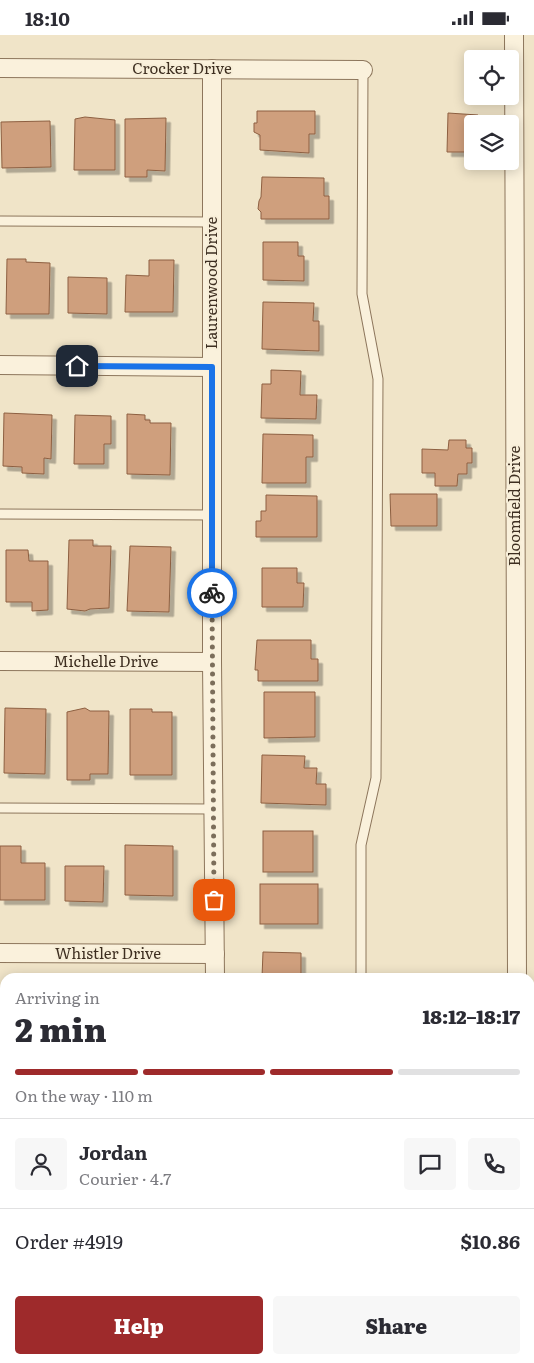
<!DOCTYPE html>
<html lang="en">
<head>
<meta charset="utf-8">
<style>
  body { margin:0; font-family:Literata,serif; background:#f7f7f7; color:#2b2b33; height:100vh; display:flex; flex-direction:column; font-size:19px; white-space:nowrap }
  * { box-sizing:border-box; margin:0 }
  p { font-size:16px; color:#7c7c81 }
  .icon { flex:none; width:28px; height:28px; fill:none; stroke:currentColor; stroke-width:2; stroke-linecap:round; stroke-linejoin:round }
  .map { position:relative; flex:1; overflow:hidden }
  .drawer { position:absolute; left:0px; top:938px; width:535px; height:391px; display:flex; flex-direction:column; background:#fff; border-radius:15px 15px 0 0; box-shadow:0 2px 12px #0003 }
  .drawer>* { flex:none }
  .buttons { position:absolute; left:464px; top:15px; display:grid; gap:10px }
  .buttons a { display:grid; place-items:center; width:55px; height:55px; border-radius:5px; background:#fff; box-shadow:0 2px 12px #0003; font-size:25px }
  .pin { position:absolute; display:grid; place-items:center; width:42px; height:42px; color:#fff; margin:-21px; border-radius:10px; box-shadow:0 2px 8px #0006 }
  .courier { position:absolute; display:grid; place-items:center; width:50px; height:50px; margin:-25px; border:4px solid #1a73e8; border-radius:50%; background:#fff; color:#222; box-shadow:0 1px 6px #0007 }
  .head em { font-style:normal; font-weight:800 }
  .head div { display:flex; flex-direction:column-reverse }
  .head { display:flex; align-items:center; justify-content:space-between; height:85px; padding:0 15px }
  h1 { font-size:32px; font-weight:800; line-height:38px }
  .bar { display:grid; grid-template-columns:repeat(4,1fr); gap:8px 5px; align-content:center; height:60px; padding:0 15px }
  .bar i { height:6px; border-radius:4px; background:#e1e1e2 }
  .bar .active { background:#9e2a2b }
  .bar p { grid-column:span 4 }
  .line { display:flex; align-items:center; gap:12px; padding:0 15px; border-top:1px solid #e1e1e2 }
  .line div { flex:1 }
  .round { display:grid; place-items:center; flex:none; width:52px; height:52px; border-radius:5px; background:#f7f7f7 }
  .primary-button { display:flex; gap:10px; margin-top:auto; padding:10px 15px }
  .primary-button a { flex:1; height:58px; border-radius:5px; background:#9e2a2b; color:#fff; font-size:20px; font-weight:800; line-height:58px; text-align:center }
  .primary-button a+a { background:#f7f7f7; color:#2b2b33 }
  .status { display:flex; justify-content:space-between; align-items:center; height:35px; padding:0 25px; background:#fff; direction:ltr }
  .status svg { height:14px; fill:currentColor }
  .map>svg:first-child { display:block }
  .building { fill:#cf9f7d; stroke:#8d5f41; filter:url(#shadow) }
  .lines { fill:none; stroke-linecap:round; stroke-linejoin:round }
  .lane-casing { stroke:#8d765c; stroke-width:11 }
  .street-casing { stroke:#8d765c; stroke-width:20 }
  .lane { stroke:#faf1dc; stroke-width:9 }
  .street { stroke:#faf1dc; stroke-width:18 }
  .done { stroke:#7c6e5b; stroke-width:5; stroke-dasharray:0 9 }
  .route { stroke:#1a73e8; stroke-width:6 }
  .labels { text-anchor:middle; stroke-width:4; stroke-linejoin:round; paint-order:stroke }
  .street-label { font-size:15px; fill:#3d2e20; stroke:#f7eed8 }
</style>
</head>
<body>
<div class="status"><b>18:10</b><svg viewBox="0 0 49 12"><path d="M0 12V9h3v3zM5 12V6h3v6zM10 12V3h3v9zM15 12V0h3v12zM26 1h20v11H26zM47 4h2v5h-2z"/></svg></div>
<div class="map">
<svg width="534" height="1328" viewBox="0 0 534 1328">
  <defs>
    <filter id="shadow"><feDropShadow dx="4.5" dy="4.5" stdDeviation="0" flood-color="#0004"/></filter>
  </defs>
  <rect width="100%" height="100%" fill="#f0e4c8"/>
  <g class="building">
    <polygon points="257,76 315,76 315,99 309,99 309,118 260,115 260,100 254,97 254,88 257,88"/>
    <polygon points="448,78 478,80 478,89 472,89 472,117 447,117"/>
    <polygon points="85,82 115,85 115,135 74,135 75,84"/>
    <polygon points="166,83 165,136 147,135 147,142 125,142 125,84"/>
    <polygon points="50,86 51,132 2,133 1,87"/>
    <polygon points="262,142 324,143 324,161 329,161 329,184 261,184 261,177 258,174 259,166 261,162"/>
    <polygon points="263,207 298,207 298,221 304,221 304,246 263,245"/>
    <polygon points="7,224 26,224 26,227 50,228 49,279 6,279"/>
    <polygon points="149,225 174,225 173,277 125,277 126,240 149,241"/>
    <polygon points="68,242 107,243 107,279 68,278"/>
    <polygon points="263,267 314,268 313,286 319,286 319,316 262,314"/>
    <polygon points="271,335 301,336 300,360 317,360 316,384 261,383 262,349 271,349"/>
    <polygon points="4,378 52,380 51,424 44,423 44,439 22,438 22,432 3,431"/>
    <polygon points="127,379 145,380 145,385 150,385 150,388 171,388 170,440 127,439"/>
    <polygon points="75,380 111,381 111,409 104,409 104,429 74,429"/>
    <polygon points="263,399 313,400 313,422 306,422 306,448 262,448"/>
    <polygon points="449,405 466,405 466,413 472,413 472,428 467,428 467,439 458,439 457,451 435,451 435,438 422,438 422,414 448,415"/>
    <polygon points="390,459 437,459 437,491 391,491"/>
    <polygon points="266,460 317,461 317,502 256,502 256,486 261,486 261,476 266,476"/>
    <polygon points="69,505 93,505 93,511 111,511 109,573 90,574 85,576 67,574"/>
    <polygon points="130,511 171,512 169,577 127,576"/>
    <polygon points="6,515 28,515 29,526 48,526 48,575 32,576 32,567 6,567"/>
    <polygon points="262,533 297,533 297,548 304,548 303,572 262,572"/>
    <polygon points="257,605 311,605 311,624 318,624 318,646 258,646 258,635 255,635"/>
    <polygon points="264,657 315,657 315,702 264,703"/>
    <polygon points="5,673 46,674 45,739 4,738"/>
    <polygon points="85,673 90,676 109,676 108,739 90,739 90,745 67,745 67,677"/>
    <polygon points="130,674 152,674 152,677 172,677 172,740 130,740"/>
    <polygon points="262,720 305,721 304,733 317,733 316,749 326,749 326,770 261,768"/>
    <rect x="263" y="796" width="50" height="41"/>
    <polygon points="125,810 173,811 173,861 125,860"/>
    <polygon points="0,811 21,811 21,828 45,828 45,865 0,865"/>
    <polygon points="65,831 104,831 103,867 65,866"/>
    <rect x="260" y="849" width="58" height="40"/>
    <polygon points="263,917 301,918 301,942 262,942"/>
    <polygon points="327,939 347,940 347,942 327,942"/>
    <rect x="0" y="969" width="5" height="42"/>
  </g>
  <g class="lines">
    <defs>
      <g id="lane">
        <polyline points="0,186 212,187"/>
        <polyline points="0,479 212,480"/>
        <polyline points="0,773 213,774"/>
        <polyline points="361,942 361,810 376,743 378,344 362,259 363,35"/>
        <polyline points="0,1065 5,1065"/>
        <polyline points="530,1234 534,1235"/>
      </g>
      <g id="street">
        <polyline points="514,0 517,942"/>
        <polyline points="0,33 363,35"/>
        <polyline points="212,34 212,627 215,942"/>
        <polyline points="0,330 212,332"/>
        <polyline points="0,626 212,627"/>
        <polyline points="0,918 215,919"/>
        <polyline points="0,1214 5,1214"/>
      </g>
    </defs>
    <use href="#lane" class="lane-casing"/>
    <use href="#street" class="street-casing"/>
    <use href="#lane" class="lane"/>
    <use href="#street" class="street"/>
  </g>
  <g class="lines">
    <polyline class="done" points="212,558 214,865"/>
    <polyline class="route" points="77,331 212,332 212,558"/>
  </g>
  <g class="labels">
    <g class="street-label">
      <text x="182" y="39">Crocker Drive</text>
      <text transform="translate(212 248) rotate(-90)" y="5">Laurenwood Drive</text>
      <text transform="translate(515 471) rotate(-90)" y="5">Bloomfield Drive</text>
      <text x="106" y="632">Michelle Drive</text>
      <text x="108" y="924">Whistler Drive</text>
    </g>
  </g>
</svg>
<div class="buttons">
<a><svg class="icon" aria-label="locate" viewBox="0 0 24 24"><circle cx="12" cy="12" r="6"/><path d="M12 2v4M12 18v4M2 12h4M18 12h4"/></svg></a>
<a><svg class="icon" aria-label="layers" viewBox="0 0 24 24"><path d="M12 4l9 5-9 5-9-5zM3 14l9 5 9-5"/></svg></a>
</div>
<div class="pin" style="left:214px;top:865px;background:#ea580c"><svg class="icon" aria-label="bag" viewBox="0 0 24 24"><path d="M5 8h14l-1 12H6zM9 8a3 3 0 0 1 6 0"/></svg></div>
<div class="pin" style="left:77px;top:331px;background:#1f2937"><svg class="icon" aria-label="home" viewBox="0 0 24 24"><path d="M3 11l9-7 9 7M6 9v11h12V9"/></svg></div>
<div class="courier" style="left:212px;top:558px"><svg class="icon" aria-label="bike" viewBox="0 0 24 24"><circle cx="6" cy="16" r="4"/><circle cx="18" cy="16" r="4"/><path d="M6 16l4-8h5l3 8M10 8l3 8H6M13 5h3"/></svg></div>
<section class="drawer">
<div class="head"><div><h1>2 min</h1><p>Arriving in</p></div><em>18:12–18:17</em></div>
<div class="bar"><i class="active"></i><i class="active"></i><i class="active"></i><i></i><p>On the way · 110 m</p></div>
<div class="line" style="height:90px"><a class="round"><svg class="icon" aria-label="person" viewBox="0 0 24 24"><circle cx="12" cy="8" r="4"/><path d="M4 21q1-7 8-7t8 7"/></svg></a><div><b>Jordan</b><p>Courier · 4.7</p></div><a class="round"><svg class="icon" aria-label="chat" viewBox="0 0 24 24"><path d="M4 5h16v11H9l-5 4z"/></svg></a><a class="round"><svg class="icon" aria-label="phone" viewBox="0 0 24 24"><path d="M5 4h4l2 5-3 2q2 4 5 5l2-3 5 2v4C11 20 4 13 5 4z"/></svg></a></div>
<div class="line" style="height:65px"><div>Order #4919</div><b>$10.86</b></div>
<div class="primary-button"><a>Help</a><a>Share</a></div>
</section>
</div>
</body>
</html>
